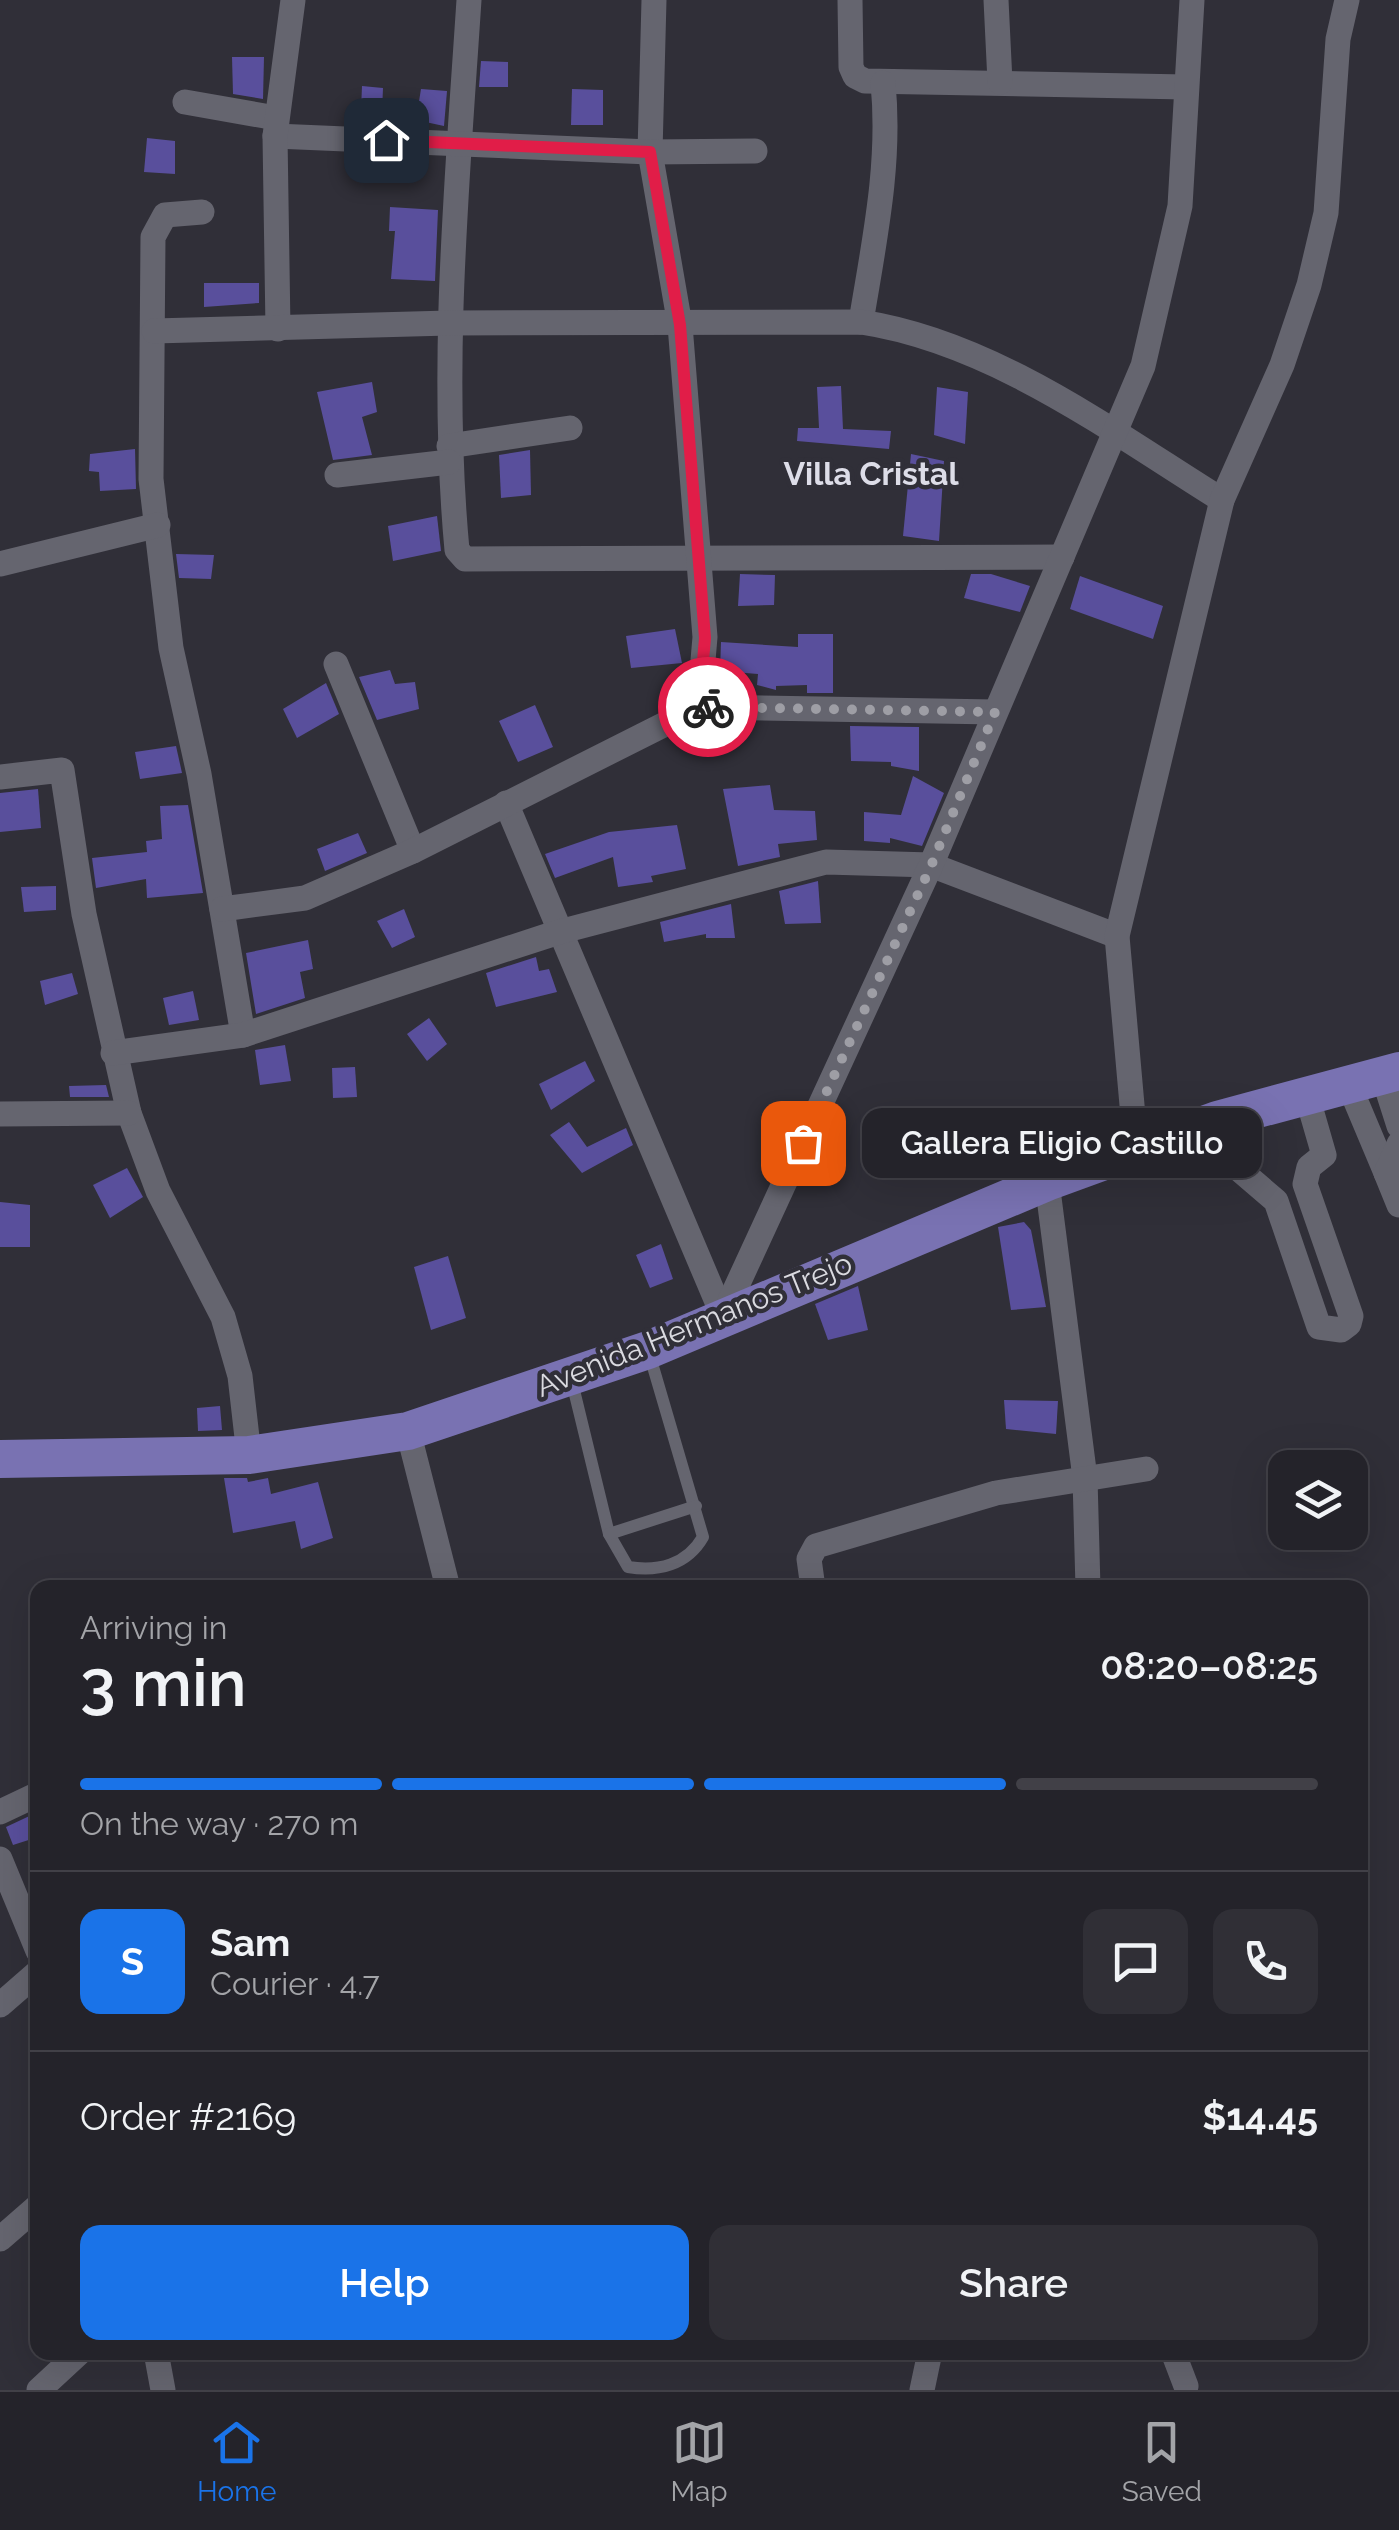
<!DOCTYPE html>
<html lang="en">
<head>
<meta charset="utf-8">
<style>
  body { margin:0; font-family:Raleway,sans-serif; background:#302f36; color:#f1f3f6; height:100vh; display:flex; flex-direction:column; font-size:38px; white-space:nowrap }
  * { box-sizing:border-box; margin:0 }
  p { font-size:32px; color:#a3a4a8 }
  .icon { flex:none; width:55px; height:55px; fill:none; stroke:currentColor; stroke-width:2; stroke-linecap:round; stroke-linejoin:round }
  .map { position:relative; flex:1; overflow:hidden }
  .side { position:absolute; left:30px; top:1580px; width:1338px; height:780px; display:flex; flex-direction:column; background:#24232a; border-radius:20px; box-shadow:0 10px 40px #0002,0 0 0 2px #414047 }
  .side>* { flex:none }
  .controls { position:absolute; left:1268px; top:1450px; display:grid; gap:20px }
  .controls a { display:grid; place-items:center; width:100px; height:100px; border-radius:20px; background:#24232a; box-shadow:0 10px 40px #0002,0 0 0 2px #414047; font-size:50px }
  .pin { position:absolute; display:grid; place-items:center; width:85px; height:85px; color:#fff; margin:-42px; border-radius:20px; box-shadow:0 5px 15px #0006 }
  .courier { position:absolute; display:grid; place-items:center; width:100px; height:100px; margin:-50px; border:8px solid #e11d48; border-radius:50%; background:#fff; color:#222; box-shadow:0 2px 12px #0007 }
  .bubble { position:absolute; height:70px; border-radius:20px; background:#24232a; box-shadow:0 10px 40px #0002,0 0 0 2px #414047; font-size:32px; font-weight:600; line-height:70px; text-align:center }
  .summary em { font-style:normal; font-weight:600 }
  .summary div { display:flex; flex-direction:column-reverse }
  .summary { display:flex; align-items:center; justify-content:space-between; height:170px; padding:0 50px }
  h1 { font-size:65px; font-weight:600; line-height:75px }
  .bar { display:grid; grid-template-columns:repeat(4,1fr); gap:15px 10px; align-content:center; height:120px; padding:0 50px }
  .bar i { height:12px; border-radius:8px; background:#414047 }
  .bar .selected { background:#1a73e8 }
  .bar p { grid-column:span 4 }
  .line { display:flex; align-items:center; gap:25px; padding:0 50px; border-top:2px solid #414047 }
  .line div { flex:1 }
  .round { display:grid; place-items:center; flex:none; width:105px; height:105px; border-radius:20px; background:#302f36 }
  .primary-button { display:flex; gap:20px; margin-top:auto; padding:20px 50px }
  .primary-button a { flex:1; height:115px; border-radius:20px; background:#1a73e8; color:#fff; font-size:40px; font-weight:600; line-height:115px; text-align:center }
  .primary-button a+a { background:#302f36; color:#f1f3f6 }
  .tabs { display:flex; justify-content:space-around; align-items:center; height:140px; border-top:2px solid #414047; background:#24232a; font-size:28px; color:#a3a4a8 }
  .tabs a { display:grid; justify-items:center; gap:5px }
  .tabs .selected { color:#1a73e8 }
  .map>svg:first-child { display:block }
  .building { fill:#594f9c }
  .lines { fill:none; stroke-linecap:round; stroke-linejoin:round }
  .lane { stroke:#65656f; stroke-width:12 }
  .street { stroke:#65656f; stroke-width:25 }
  .primary { stroke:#7972b2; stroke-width:38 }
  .done { stroke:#9e9ea5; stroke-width:10; stroke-dasharray:0 18 }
  .route { stroke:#e11d48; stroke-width:12 }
  .labels { text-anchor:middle; stroke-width:9; stroke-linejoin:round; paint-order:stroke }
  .street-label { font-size:30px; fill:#dadae0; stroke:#302f38 }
  .neighbourhood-label { font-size:32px; font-weight:bold; fill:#dddde8; stroke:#302f38 }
</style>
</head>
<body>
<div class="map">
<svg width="1399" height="2390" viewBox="0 0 1399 2390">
  <rect width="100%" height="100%" fill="#302f38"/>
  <g class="building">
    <polygon points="232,57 264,57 263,99 233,94"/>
    <polygon points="481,61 508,62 508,87 479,87"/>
    <polygon points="362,86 383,88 382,112 361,110"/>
    <polygon points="421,89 447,91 444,126 416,120"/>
    <polygon points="572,89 603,90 603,125 571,125"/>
    <polygon points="147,138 175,141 175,174 144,172"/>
    <polygon points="390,207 438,210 435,281 391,279 395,231 389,231"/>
    <polygon points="204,283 259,283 259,303 204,307"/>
    <polygon points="372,382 377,412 362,417 372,455 333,460 317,392"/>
    <polygon points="841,386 843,429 891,431 889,449 797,441 798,428 819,428 817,387"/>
    <polygon points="937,387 968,392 965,444 934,435"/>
    <polygon points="135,449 136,489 100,491 99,472 89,471 90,454"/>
    <polygon points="530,450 531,495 501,498 499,455"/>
    <polygon points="911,454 944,461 939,541 903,536"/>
    <polygon points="437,516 441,551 393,561 388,526"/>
    <polygon points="176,554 214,555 211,579 179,578"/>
    <polygon points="740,574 775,575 774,605 738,606"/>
    <polygon points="971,574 991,574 1030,586 1020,612 964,598"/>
    <polygon points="1080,576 1163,606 1153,639 1070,609"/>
    <polygon points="675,629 682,663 631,668 626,636"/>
    <polygon points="798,634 833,634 833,693 807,693 807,685 776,686 776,690 757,685 758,674 720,671 721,642 798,647"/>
    <polygon points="390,670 395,684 415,682 419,709 377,720 359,677"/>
    <polygon points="326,683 339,714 297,738 283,709"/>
    <polygon points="535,705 553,747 518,762 499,721"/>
    <polygon points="850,726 919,727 919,771 891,766 891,762 851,761"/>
    <polygon points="176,746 182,773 140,779 135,752"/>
    <polygon points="913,776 944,793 922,846 890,838 890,843 864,841 864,812 901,815"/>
    <polygon points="770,785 774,810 815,811 817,840 778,844 780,857 738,866 723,789"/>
    <polygon points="38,789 41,828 0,832 0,793"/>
    <polygon points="188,805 203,893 147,898 146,879 96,888 92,858 147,852 146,841 162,839 160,806"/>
    <polygon points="677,825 686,869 651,876 653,882 618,887 613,857 555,878 545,854 609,832"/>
    <polygon points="358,833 367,853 325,871 317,849"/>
    <polygon points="818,881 821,923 785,924 779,891"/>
    <polygon points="56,886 56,910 24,912 21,887"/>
    <polygon points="731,904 735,938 706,938 706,934 664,942 660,922"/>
    <polygon points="404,909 415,937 392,948 377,921"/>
    <polygon points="308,940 313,969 300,972 305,998 256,1014 246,953"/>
    <polygon points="536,957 539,971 549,969 557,992 496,1007 486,973"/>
    <polygon points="72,973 78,994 45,1005 40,981"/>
    <polygon points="193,991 199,1020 169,1025 163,998"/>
    <polygon points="429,1018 447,1044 427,1061 407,1034"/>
    <polygon points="285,1045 291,1081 260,1085 255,1050"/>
    <polygon points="585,1061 595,1081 551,1110 539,1084"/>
    <polygon points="355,1067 357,1097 333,1098 332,1068"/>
    <polygon points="106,1085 109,1097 70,1097 69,1086"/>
    <polygon points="569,1122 587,1147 626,1128 633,1145 582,1173 550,1135"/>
    <polygon points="127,1168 143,1197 110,1218 93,1185"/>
    <polygon points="0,1202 30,1205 30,1247 0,1247"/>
    <polygon points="1024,1222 1031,1230 1046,1307 1011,1310 998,1227"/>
    <polygon points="661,1244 673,1279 650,1288 636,1255"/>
    <polygon points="448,1256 466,1318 431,1330 414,1267"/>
    <polygon points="858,1286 868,1330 828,1340 815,1304"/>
    <polygon points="1004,1400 1058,1401 1056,1434 1006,1429"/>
    <polygon points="220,1406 222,1430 198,1431 197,1408"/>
    <polygon points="224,1478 247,1478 248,1482 268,1478 271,1494 318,1482 333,1538 301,1549 295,1521 233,1533"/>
    <polygon points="38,1812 38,1837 13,1845 6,1827"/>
  </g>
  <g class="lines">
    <g class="lane">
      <path d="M571,1378l38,156 19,33c30,5 59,-2 75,-30l-54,-184"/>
      <polyline points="609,1534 696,1506"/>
    </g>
    <g class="street">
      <path d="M469,0c-12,183 -29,367 -12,550l8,9 597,-2"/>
      <polyline points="654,0 650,152 680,325 705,637 699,707"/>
      <polyline points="850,0 851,67 855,76 865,81 1186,87"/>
      <polyline points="996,0 1000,82"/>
      <polyline points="185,102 276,118"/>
      <polyline points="275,136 650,152 755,151"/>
      <polyline points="202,212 165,215 153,237 151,479 171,648 199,774 243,1035"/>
      <path d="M861,322c13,-80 30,-158 22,-239"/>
      <polyline points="278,329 275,136 293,0"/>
      <path d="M154,331l295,-8 412,-1c132,20 250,109 361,178"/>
      <polyline points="449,446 570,428"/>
      <polyline points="337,475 449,462"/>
      <polyline points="0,564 158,525"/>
      <polyline points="336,664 413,851"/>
      <polyline points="0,777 62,770 84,914 129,1113 158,1191 223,1317 240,1376 249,1455"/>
      <polyline points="506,803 723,1316"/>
      <polyline points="222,909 305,898 413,851 699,707 995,712"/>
      <polyline points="113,1053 243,1035 559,932 826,862 931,865 1117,936"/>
      <polyline points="1383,1076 1399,1126"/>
      <polyline points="1349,1085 1386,1173"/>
      <polyline points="0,1114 129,1113"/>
      <polyline points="1217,1120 1234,1165 1276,1201 1319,1327 1341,1330 1349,1324 1351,1316 1305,1184 1309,1167 1324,1155 1307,1096"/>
      <polyline points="1399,1144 1386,1173 1399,1205"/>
      <polyline points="1136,1150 1117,936 1222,500 1282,365 1309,285 1326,213 1338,39 1347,0"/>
      <polyline points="1047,1182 1085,1478 1088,1588"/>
      <polyline points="723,1316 931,865 1143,366 1180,206 1192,0"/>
      <polyline points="408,1431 448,1588"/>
      <polyline points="813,1588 809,1559 816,1546 996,1493 1146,1469"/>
      <polyline points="0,1812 38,1794"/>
      <polyline points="0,1859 38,1951"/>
      <polyline points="0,2005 38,1972"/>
      <polyline points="0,2239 38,2206"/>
      <polyline points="156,2352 163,2390"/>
      <polyline points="1173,2352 1186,2386"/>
      <polyline points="39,2390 80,2352"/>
      <polyline points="922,2390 930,2352"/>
    </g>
    <polyline class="primary" points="0,1459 249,1455 408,1431 648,1350 1047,1182 1217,1120 1399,1071"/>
  </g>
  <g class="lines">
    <polyline class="done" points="708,707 995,712 931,866 803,1143"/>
    <polyline class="route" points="386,140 650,152 680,325 705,638 699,707 708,707"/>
  </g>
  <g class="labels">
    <g class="street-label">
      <text transform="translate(694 1325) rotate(-22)" y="10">Avenida Hermanos Trejo</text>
    </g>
    <g class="neighbourhood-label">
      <text x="871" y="485">Villa Cristal</text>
    </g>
  </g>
</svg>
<div class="controls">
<a><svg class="icon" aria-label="layers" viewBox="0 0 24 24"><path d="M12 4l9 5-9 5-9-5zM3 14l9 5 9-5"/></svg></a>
</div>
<div class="pin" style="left:803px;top:1143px;background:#ea580c"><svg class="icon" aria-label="bag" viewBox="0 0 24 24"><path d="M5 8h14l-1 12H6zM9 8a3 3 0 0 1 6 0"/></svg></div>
<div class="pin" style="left:386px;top:140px;background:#1f2937"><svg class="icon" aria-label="home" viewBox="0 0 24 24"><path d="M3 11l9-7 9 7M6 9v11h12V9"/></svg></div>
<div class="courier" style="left:708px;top:707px"><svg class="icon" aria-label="bike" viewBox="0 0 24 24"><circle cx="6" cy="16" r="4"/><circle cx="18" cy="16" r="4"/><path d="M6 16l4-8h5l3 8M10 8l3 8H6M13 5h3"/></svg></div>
<div class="bubble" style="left:862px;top:1108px;width:400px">Gallera Eligio Castillo</div>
<section class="side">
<div class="summary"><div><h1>3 min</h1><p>Arriving in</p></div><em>08:20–08:25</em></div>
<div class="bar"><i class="selected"></i><i class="selected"></i><i class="selected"></i><i></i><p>On the way · 270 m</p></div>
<div class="line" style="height:180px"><b class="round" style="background:#1a73e8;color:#fff">S</b><div><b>Sam</b><p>Courier · 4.7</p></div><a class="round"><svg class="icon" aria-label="chat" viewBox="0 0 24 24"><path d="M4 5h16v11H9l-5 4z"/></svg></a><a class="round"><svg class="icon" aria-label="phone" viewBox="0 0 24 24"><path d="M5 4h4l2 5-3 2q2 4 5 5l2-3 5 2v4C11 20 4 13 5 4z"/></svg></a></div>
<div class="line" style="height:130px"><div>Order #2169</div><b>$14.45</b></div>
<div class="primary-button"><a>Help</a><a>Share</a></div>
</section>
</div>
<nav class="tabs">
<a class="selected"><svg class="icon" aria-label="home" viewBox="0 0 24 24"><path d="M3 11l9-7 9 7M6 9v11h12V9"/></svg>Home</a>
<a><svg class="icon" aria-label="map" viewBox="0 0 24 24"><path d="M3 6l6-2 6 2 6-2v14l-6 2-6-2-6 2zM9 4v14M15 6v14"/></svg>Map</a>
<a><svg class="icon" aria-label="saved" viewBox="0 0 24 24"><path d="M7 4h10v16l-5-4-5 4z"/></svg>Saved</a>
</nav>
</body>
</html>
